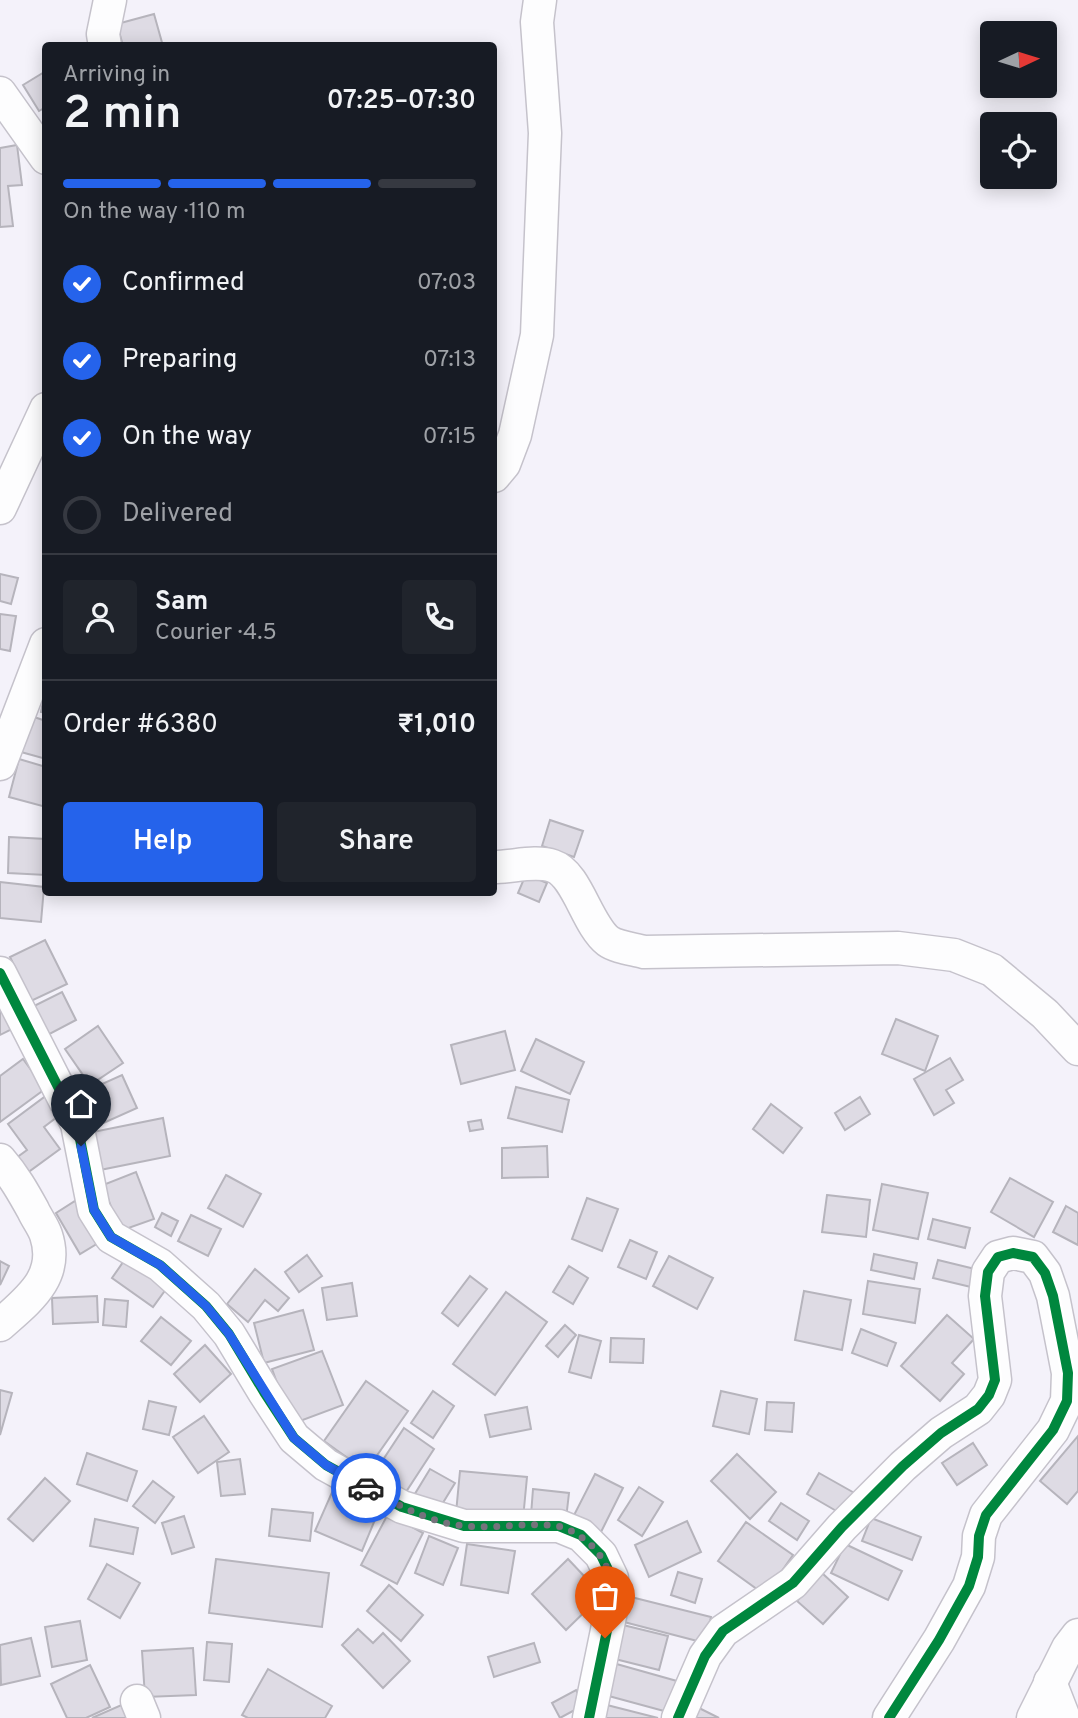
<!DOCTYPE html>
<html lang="en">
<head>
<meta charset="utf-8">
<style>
  body { margin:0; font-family:Overpass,sans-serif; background:#20242c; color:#f1f3f6; height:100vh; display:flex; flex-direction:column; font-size:26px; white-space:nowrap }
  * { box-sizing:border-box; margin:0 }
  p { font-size:23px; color:#9ea1a6 }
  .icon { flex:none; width:38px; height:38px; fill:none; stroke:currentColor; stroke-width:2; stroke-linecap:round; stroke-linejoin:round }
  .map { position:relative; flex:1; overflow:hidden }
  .sheet { position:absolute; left:42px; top:42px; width:455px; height:854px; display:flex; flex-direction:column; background:#171b24; border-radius:7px; box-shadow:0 4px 18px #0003 }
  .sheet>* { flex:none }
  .needle { width:46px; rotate:86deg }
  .buttons { position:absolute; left:980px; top:21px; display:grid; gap:14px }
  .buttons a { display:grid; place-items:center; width:77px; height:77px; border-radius:7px; background:#171b24; box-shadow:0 4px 18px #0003; font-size:35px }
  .pin { position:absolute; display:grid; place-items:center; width:60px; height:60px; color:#fff; margin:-72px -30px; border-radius:50% 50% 50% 0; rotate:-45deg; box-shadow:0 0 7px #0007 }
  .pin .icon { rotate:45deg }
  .courier { position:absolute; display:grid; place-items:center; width:70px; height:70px; margin:-35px; border:5px solid #2563eb; border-radius:50%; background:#fff; color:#222; box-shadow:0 2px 9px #0007 }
  .overview em { font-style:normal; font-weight:600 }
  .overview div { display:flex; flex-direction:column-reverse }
  .overview { display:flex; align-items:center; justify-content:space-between; height:119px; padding:0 21px }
  h1 { font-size:46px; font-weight:600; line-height:52px }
  .bar { display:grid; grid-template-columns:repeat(4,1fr); gap:10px 7px; align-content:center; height:84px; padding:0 21px }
  .bar i { height:9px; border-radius:5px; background:#363941 }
  .bar .current { background:#2563eb }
  .bar p { grid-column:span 4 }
  .line { display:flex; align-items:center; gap:18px; padding:0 21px; border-top:2px solid #363941 }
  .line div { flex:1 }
  .round { display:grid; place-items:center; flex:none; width:74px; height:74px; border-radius:7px; background:#20242c }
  ol { padding:0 21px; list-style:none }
  li { display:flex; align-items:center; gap:21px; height:77px }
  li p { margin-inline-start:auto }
  li .icon { padding:7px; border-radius:50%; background:#2563eb; color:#fff; stroke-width:4 }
  li:last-child { color:#9ea1a6 }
  li i { width:38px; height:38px; border:4px solid #363941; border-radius:50% }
  .primary-button { display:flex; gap:14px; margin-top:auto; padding:14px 21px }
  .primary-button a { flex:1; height:80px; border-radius:7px; background:#2563eb; color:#fff; font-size:28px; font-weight:600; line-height:80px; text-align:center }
  .primary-button a+a { background:#20242c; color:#f1f3f6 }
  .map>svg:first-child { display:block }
  .building { fill:#dedbe4; stroke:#b6b4bc; stroke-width:2 }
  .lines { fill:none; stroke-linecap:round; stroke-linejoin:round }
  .street-casing { stroke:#c5c2cb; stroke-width:35 }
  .street { stroke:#fdfdfe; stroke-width:32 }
  .cycleway-casing { stroke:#fff; stroke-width:15 }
  .cycleway { stroke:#00873e; stroke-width:10 }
  .done { stroke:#75737c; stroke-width:7; stroke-dasharray:0 12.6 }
  .route { stroke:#2563eb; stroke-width:9 }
</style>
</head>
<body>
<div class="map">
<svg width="1078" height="1718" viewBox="0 0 1078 1718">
  <rect width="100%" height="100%" fill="#f4f2fa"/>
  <g class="building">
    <polygon points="154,14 163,46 123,46 117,24"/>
    <polygon points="46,71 46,107 39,111 23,85"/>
    <polygon points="17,145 22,185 8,186 13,226 0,227 0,148"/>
    <polygon points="0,574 18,578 11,604 0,601"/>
    <polygon points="0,614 16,616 10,651 0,649"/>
    <polygon points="46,686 46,713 41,712"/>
    <polygon points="31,716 46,721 46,759 21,752"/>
    <polygon points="19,759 46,767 46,807 9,797"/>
    <polygon points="550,820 583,831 574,857 542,846"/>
    <polygon points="9,837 46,839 46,875 8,873"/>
    <polygon points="526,874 547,883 539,902 518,893"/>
    <polygon points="0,882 44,887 41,922 0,918"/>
    <polygon points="45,940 67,984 31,1001 10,957"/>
    <polygon points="62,992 76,1020 42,1038 28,1009"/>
    <polygon points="0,997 16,1027 0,1035"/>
    <polygon points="896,1019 938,1036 925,1071 882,1054"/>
    <polygon points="98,1026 123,1063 90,1085 65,1049"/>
    <polygon points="505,1031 515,1070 461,1084 451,1045"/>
    <polygon points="536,1039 584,1062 570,1094 521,1071"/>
    <polygon points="950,1058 963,1080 946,1090 954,1103 934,1115 914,1079"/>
    <polygon points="23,1059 45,1089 0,1122 0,1076"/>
    <polygon points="122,1075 137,1108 88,1130 73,1097"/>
    <polygon points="516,1087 569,1100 562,1132 508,1118"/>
    <polygon points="47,1095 61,1114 44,1127 60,1149 23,1176 12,1161 27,1150 8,1124"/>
    <polygon points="860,1097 870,1114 845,1130 835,1113"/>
    <polygon points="771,1104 802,1128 783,1153 753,1129"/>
    <polygon points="163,1118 170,1156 100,1170 93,1132"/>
    <polygon points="481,1120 483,1129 470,1131 468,1122"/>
    <polygon points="547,1146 548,1177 502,1178 502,1148"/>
    <polygon points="136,1172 154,1219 120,1231 103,1185"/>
    <polygon points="226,1175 261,1194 243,1227 208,1208"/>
    <polygon points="1010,1178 1053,1202 1034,1237 991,1212"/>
    <polygon points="882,1184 928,1193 918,1239 873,1230"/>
    <polygon points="827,1195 870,1200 866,1237 822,1232"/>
    <polygon points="587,1198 618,1209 602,1251 572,1239"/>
    <polygon points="75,1201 100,1242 80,1254 56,1213"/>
    <polygon points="1066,1206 1078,1213 1078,1245 1053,1232"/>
    <polygon points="162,1213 178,1221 171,1236 155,1227"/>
    <polygon points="191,1215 221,1229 208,1256 178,1241"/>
    <polygon points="933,1219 970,1228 965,1248 928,1239"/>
    <polygon points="630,1240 657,1252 646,1279 618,1267"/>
    <polygon points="874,1254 917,1263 914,1279 871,1270"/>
    <polygon points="128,1255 169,1285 153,1307 112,1278"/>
    <polygon points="307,1255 322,1276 299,1292 285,1272"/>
    <polygon points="669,1256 713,1278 697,1309 653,1286"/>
    <polygon points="938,1260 975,1269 971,1287 933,1278"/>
    <polygon points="0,1261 9,1266 0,1285"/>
    <polygon points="569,1266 588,1278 573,1304 553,1292"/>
    <polygon points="255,1269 289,1298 278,1311 265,1300 248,1322 227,1304"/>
    <polygon points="470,1276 487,1289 458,1326 442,1313"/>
    <polygon points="868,1281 920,1289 915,1323 863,1314"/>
    <polygon points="352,1283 357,1316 327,1320 322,1288"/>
    <polygon points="804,1291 851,1300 842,1350 795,1340"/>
    <polygon points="506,1292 547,1322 495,1395 453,1364"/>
    <polygon points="97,1296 98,1322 53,1324 52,1298"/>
    <polygon points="105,1299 128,1301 126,1327 103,1325"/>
    <polygon points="303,1310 314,1350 264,1363 254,1323"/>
    <polygon points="947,1315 974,1339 952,1363 964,1374 940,1401 901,1366"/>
    <polygon points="161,1317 191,1341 171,1365 141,1341"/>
    <polygon points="565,1325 576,1335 558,1357 546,1346"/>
    <polygon points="861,1329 896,1343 887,1366 852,1353"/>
    <polygon points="579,1335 601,1341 591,1378 569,1372"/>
    <polygon points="611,1338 644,1339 643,1363 610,1362"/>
    <polygon points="205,1345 231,1374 200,1402 174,1374"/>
    <polygon points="322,1351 343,1405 292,1424 272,1369"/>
    <polygon points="366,1381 408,1411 366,1471 324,1441"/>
    <polygon points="0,1390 12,1393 0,1435"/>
    <polygon points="433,1391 454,1406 433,1438 411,1423"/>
    <polygon points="721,1391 757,1399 749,1434 713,1426"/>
    <polygon points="149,1401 176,1407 169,1435 143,1429"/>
    <polygon points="767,1402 794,1403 792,1432 765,1430"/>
    <polygon points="527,1407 531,1429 490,1437 485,1415"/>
    <polygon points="204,1416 229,1452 198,1473 173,1437"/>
    <polygon points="404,1428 434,1449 402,1498 371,1478"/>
    <polygon points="1078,1436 1078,1491 1067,1504 1040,1481"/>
    <polygon points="973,1443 987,1465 957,1485 942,1463"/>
    <polygon points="87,1453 137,1471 127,1501 77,1484"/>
    <polygon points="737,1454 776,1492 750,1519 711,1481"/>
    <polygon points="240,1459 245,1494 221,1496 217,1462"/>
    <polygon points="430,1469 455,1483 438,1511 413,1497"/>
    <polygon points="460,1471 527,1477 523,1519 456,1513"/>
    <polygon points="819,1473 858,1495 845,1516 807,1494"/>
    <polygon points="595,1474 623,1488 599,1536 571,1521"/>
    <polygon points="45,1478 70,1501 33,1541 8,1519"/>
    <polygon points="153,1481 174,1497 155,1523 133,1506"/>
    <polygon points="639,1487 663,1502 642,1536 618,1520"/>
    <polygon points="533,1489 569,1493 566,1519 531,1515"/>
    <polygon points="333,1490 379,1510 362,1551 315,1531"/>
    <polygon points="781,1503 809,1521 797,1540 769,1521"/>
    <polygon points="272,1509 313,1513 310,1541 269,1536"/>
    <polygon points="388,1514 423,1533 397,1584 361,1565"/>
    <polygon points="184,1516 194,1547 172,1554 162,1523"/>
    <polygon points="871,1518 921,1537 912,1560 862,1541"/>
    <polygon points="95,1519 138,1528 133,1554 90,1546"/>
    <polygon points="687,1521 701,1552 649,1577 635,1545"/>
    <polygon points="746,1522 793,1555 765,1595 718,1561"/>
    <polygon points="429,1536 458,1548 443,1585 415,1573"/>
    <polygon points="467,1544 515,1551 508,1593 461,1585"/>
    <polygon points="845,1544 902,1571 888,1600 831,1573"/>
    <polygon points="216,1559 329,1573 322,1627 209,1613"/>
    <polygon points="568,1559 602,1595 566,1630 532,1594"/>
    <polygon points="107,1564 140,1583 120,1618 88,1599"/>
    <polygon points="678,1572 702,1579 695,1603 671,1595"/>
    <polygon points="822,1573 848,1597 823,1624 797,1601"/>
    <polygon points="389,1585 423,1615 401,1641 367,1611"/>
    <polygon points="631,1597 711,1617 705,1643 624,1622"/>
    <polygon points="80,1621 87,1660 52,1667 45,1627"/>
    <polygon points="623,1625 668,1636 659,1670 615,1659"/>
    <polygon points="358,1629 373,1643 383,1633 410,1661 383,1688 342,1645"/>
    <polygon points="31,1638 40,1676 1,1685 0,1645"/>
    <polygon points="207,1642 232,1644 229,1682 204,1680"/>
    <polygon points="534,1643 540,1662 494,1677 488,1657"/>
    <polygon points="193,1648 196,1695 145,1697 142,1651"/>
    <polygon points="613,1663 684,1683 675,1714 605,1695"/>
    <polygon points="90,1665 110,1707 86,1718 67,1718 51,1684"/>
    <polygon points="268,1669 332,1706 325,1718 248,1718 242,1715"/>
    <polygon points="576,1690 584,1705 560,1718 552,1703"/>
    <polygon points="126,1703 133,1718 92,1718"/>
    <polygon points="603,1704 658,1718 599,1718"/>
    <polygon points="691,1704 719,1718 684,1718"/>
  </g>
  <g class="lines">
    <defs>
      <g id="street">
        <polyline points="105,46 103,34 110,0"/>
        <polyline points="0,93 46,158"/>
        <polyline points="494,476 504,464 515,435 537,335 545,133 537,22 540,0"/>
        <polyline points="0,508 46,409"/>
        <polyline points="0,764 46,644"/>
        <path d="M494,867c19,0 41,-7 59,-1 24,8 34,59 55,75 8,6 25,8 36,11l254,-4 56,7 38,15 53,44 33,35"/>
        <polyline points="0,973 77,1124 94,1210 111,1237 160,1265 206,1306 229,1334 264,1392 294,1438 326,1465 402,1507 464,1526 559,1526 581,1535 601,1555 612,1578 611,1611 589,1718"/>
        <path d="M0,1160c14,16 23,32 33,50 4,9 10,16 13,25 14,42 -18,65 -46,90"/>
        <polyline points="1050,1682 1064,1718"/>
        <polyline points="137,1701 144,1718"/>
        <polyline points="678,1718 705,1656 723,1631 793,1583 842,1527 903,1466 941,1433 978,1409 989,1395 995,1380 985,1296 988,1272 998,1257 1013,1253 1033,1257 1045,1273 1053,1296 1068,1373 1067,1401 1053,1430 986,1515 979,1536 978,1557 969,1586 939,1640 889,1718"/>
        <polyline points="1033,1718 1068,1648 1078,1635"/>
      </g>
    </defs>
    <use href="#street" class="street-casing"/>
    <use href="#street" class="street"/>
    <defs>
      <g id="cycleway">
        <polyline points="0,973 77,1124 94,1210 111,1237 160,1265 206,1306 229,1334 264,1392 294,1438 326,1465 402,1507 464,1526 559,1526 581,1535 601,1555 612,1578 611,1611 589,1718"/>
        <polyline points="678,1718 705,1656 723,1631 793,1583 842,1527 903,1466 941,1433 978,1409 989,1395 995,1380 985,1296 988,1272 998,1257 1013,1253 1033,1257 1045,1273 1053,1296 1068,1373 1067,1401 1053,1430 986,1515 979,1536 978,1557 969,1586 939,1640 889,1718"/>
      </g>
    </defs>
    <use href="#cycleway" class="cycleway-casing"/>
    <use href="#cycleway" class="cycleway"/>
  </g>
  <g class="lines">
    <path class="done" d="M366,1488c31,16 65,36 100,38 30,3 62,-4 91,0 12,2 24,10 33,18 29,28 23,57 15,94"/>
    <polyline class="route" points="81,1146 94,1210 111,1237 160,1265 206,1306 229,1334 294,1438 326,1465 366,1488"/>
  </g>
</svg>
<div class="buttons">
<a><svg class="needle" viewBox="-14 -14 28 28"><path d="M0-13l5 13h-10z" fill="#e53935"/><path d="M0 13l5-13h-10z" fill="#9ea1a6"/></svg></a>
<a><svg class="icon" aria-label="locate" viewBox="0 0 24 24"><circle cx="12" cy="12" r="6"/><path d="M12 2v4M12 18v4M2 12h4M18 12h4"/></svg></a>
</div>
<div class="pin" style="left:605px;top:1638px;background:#ea580c"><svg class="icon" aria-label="bag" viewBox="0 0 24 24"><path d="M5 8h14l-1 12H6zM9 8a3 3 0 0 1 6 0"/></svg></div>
<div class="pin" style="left:81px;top:1146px;background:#1f2937"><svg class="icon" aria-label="home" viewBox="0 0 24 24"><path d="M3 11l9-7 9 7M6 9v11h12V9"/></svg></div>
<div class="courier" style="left:366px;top:1488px"><svg class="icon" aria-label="car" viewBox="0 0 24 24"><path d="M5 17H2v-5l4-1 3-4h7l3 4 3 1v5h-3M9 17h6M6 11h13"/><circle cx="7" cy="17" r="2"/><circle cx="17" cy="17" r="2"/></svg></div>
<section class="sheet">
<div class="overview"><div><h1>2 min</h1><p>Arriving in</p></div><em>07:25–07:30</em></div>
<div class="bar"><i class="current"></i><i class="current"></i><i class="current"></i><i></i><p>On the way · 110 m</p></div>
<ol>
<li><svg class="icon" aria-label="check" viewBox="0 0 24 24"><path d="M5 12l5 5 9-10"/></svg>Confirmed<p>07:03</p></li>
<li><svg class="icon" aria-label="check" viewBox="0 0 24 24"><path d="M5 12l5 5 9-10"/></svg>Preparing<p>07:13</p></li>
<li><svg class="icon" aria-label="check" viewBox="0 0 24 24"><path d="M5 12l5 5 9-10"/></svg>On the way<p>07:15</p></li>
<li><i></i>Delivered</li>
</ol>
<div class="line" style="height:126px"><a class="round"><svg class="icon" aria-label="person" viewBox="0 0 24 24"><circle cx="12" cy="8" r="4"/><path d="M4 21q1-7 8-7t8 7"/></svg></a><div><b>Sam</b><p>Courier · 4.5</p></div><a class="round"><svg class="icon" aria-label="phone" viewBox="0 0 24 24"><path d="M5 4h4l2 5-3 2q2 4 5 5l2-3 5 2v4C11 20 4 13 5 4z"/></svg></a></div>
<div class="line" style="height:91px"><div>Order #6380</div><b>₹1,010</b></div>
<div class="primary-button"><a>Help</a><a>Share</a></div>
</section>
</div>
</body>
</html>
